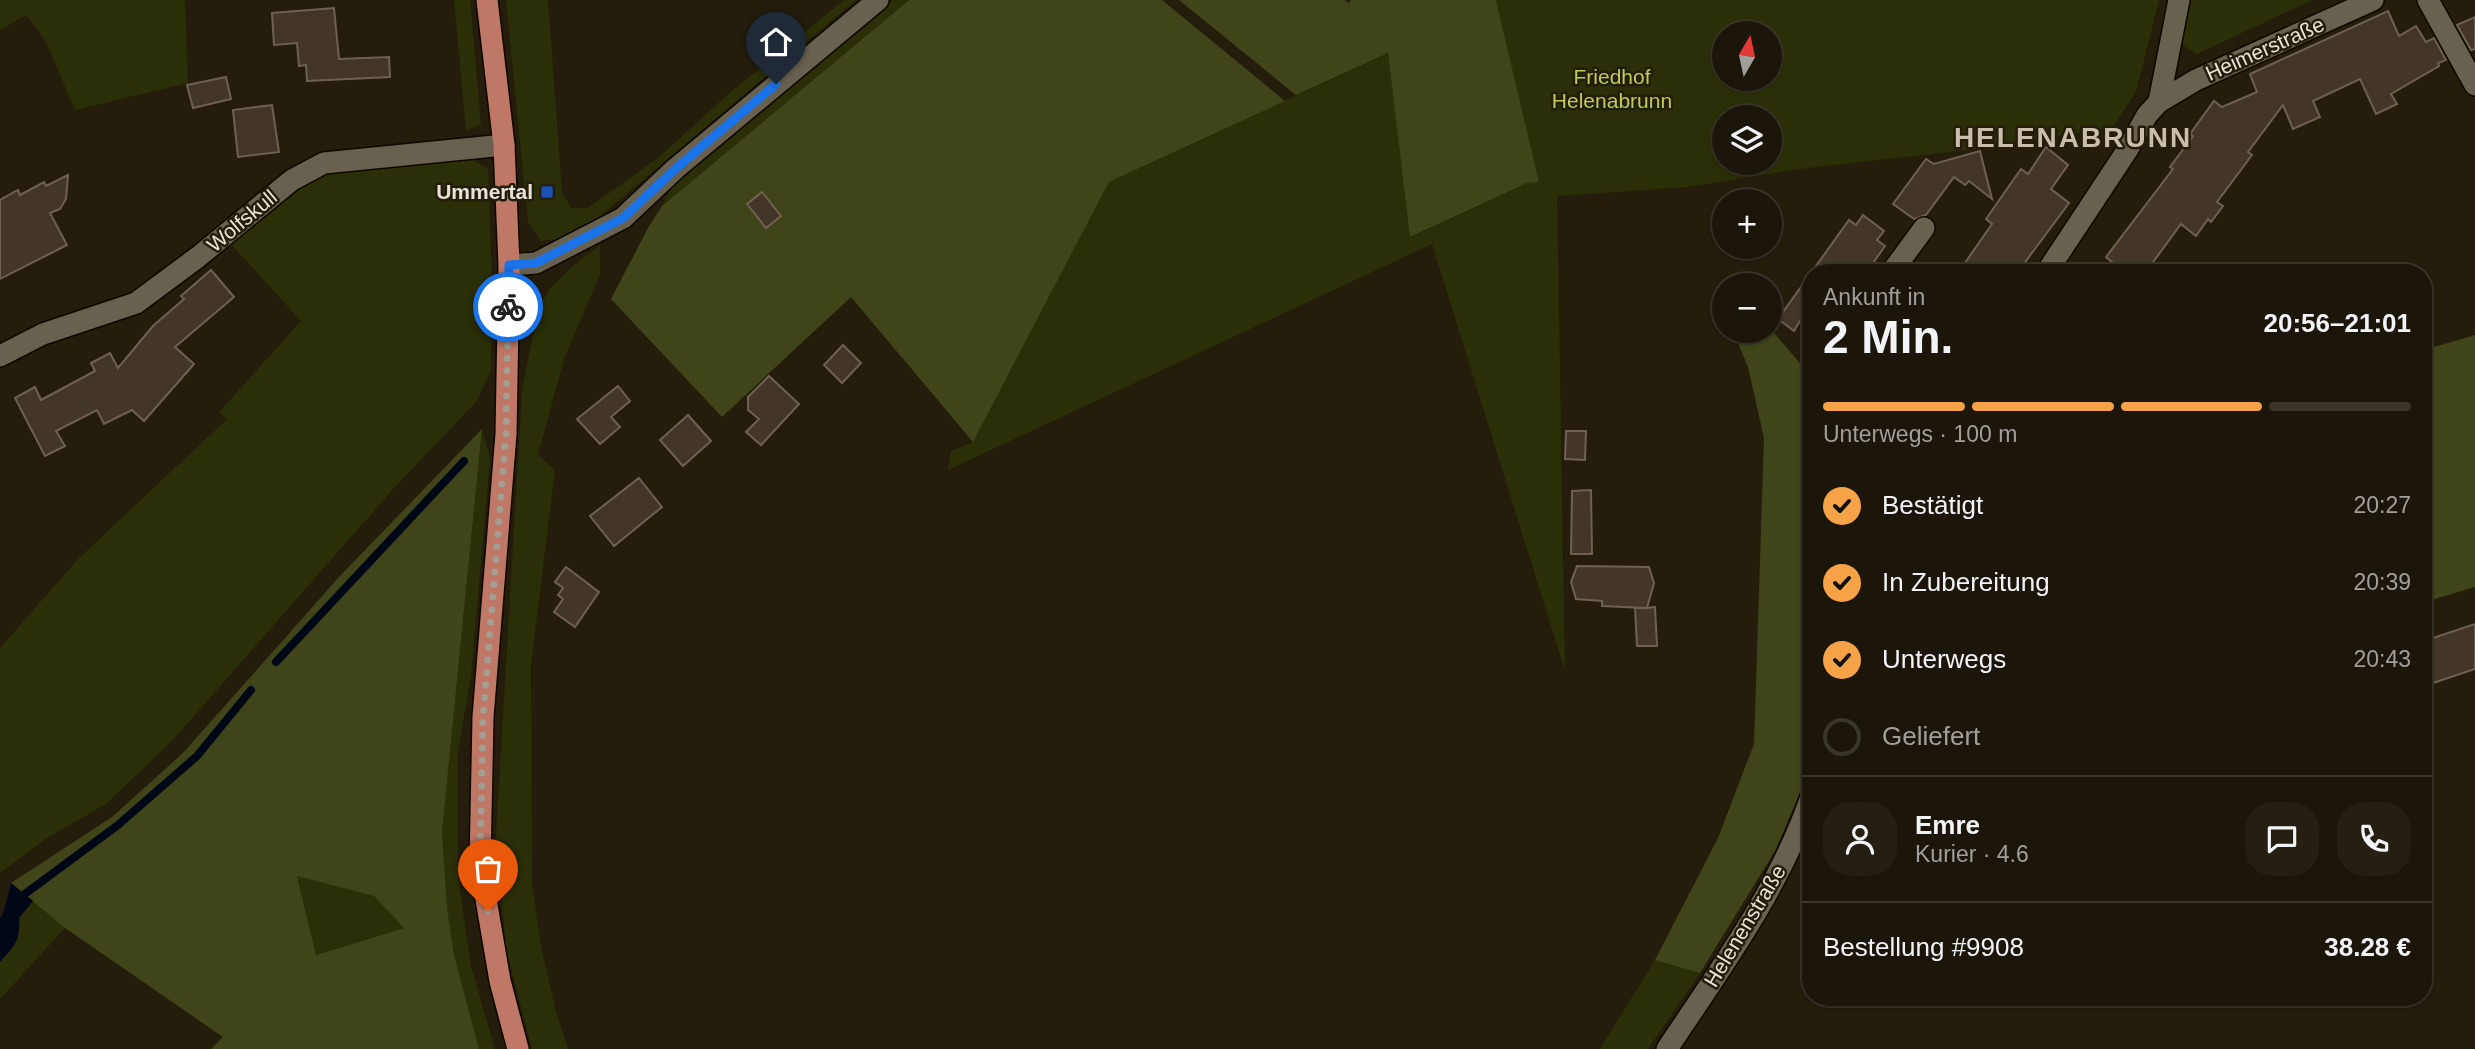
<!DOCTYPE html>
<html lang="de">
<head>
<meta charset="utf-8">
<style>
  body { margin:0; font-family:Arial,sans-serif; background:#241f12; color:#f1f3f6; height:100vh; display:flex; flex-direction:column; font-size:26px; white-space:nowrap }
  * { box-sizing:border-box; margin:0 }
  p { font-size:23px; color:#a09f9c }
  .icon { flex:none; width:38px; height:38px; fill:none; stroke:currentColor; stroke-width:2; stroke-linecap:round; stroke-linejoin:round }
  .map { position:relative; flex:1; overflow:hidden }
  .side { position:absolute; left:1802px; top:264px; width:630px; height:742px; display:flex; flex-direction:column; background:#1b1609; border-radius:28px; box-shadow:0 2px 5px #0004,0 0 0 2px #39352a }
  .side>* { flex:none }
  .needle { width:46px; rotate:9deg }
  .fabs { position:absolute; left:1712px; top:21px; display:grid; gap:14px }
  .fabs a { display:grid; place-items:center; width:70px; height:70px; border-radius:50%; background:#1b1609; box-shadow:0 2px 5px #0004,0 0 0 2px #39352a; font-size:35px }
  .pin { position:absolute; display:grid; place-items:center; width:60px; height:60px; color:#fff; margin:-72px -30px; border-radius:50% 50% 50% 0; rotate:-45deg; box-shadow:0 0 7px #0007 }
  .pin .icon { rotate:45deg }
  .courier { position:absolute; display:grid; place-items:center; width:70px; height:70px; margin:-35px; border:5px solid #1a73e8; border-radius:50%; background:#fff; color:#222; box-shadow:0 2px 9px #0007 }
  .summary em { font-style:normal; font-weight:700 }
  .summary div { display:flex; flex-direction:column-reverse }
  .summary { display:flex; align-items:center; justify-content:space-between; height:119px; padding:0 21px }
  h1 { font-size:46px; font-weight:700; line-height:52px }
  .bar { display:grid; grid-template-columns:repeat(4,1fr); gap:10px 7px; align-content:center; height:84px; padding:0 21px }
  .bar i { height:9px; border-radius:5px; background:#39352a }
  .bar .selected { background:#f6a247 }
  .bar p { grid-column:span 4 }
  .line { display:flex; align-items:center; gap:18px; padding:0 21px; border-top:2px solid #39352a }
  .line div { flex:1 }
  .round { display:grid; place-items:center; flex:none; width:74px; height:74px; border-radius:28px; background:#241f12 }
  ol { padding:0 21px; list-style:none }
  li { display:flex; align-items:center; gap:21px; height:77px }
  li p { margin-inline-start:auto }
  li .icon { padding:7px; border-radius:50%; background:#f6a247; color:#111; stroke-width:4 }
  li:last-child { color:#a09f9c }
  li i { width:38px; height:38px; border:4px solid #39352a; border-radius:50% }
  .map>svg:first-child { display:block }
  .green { fill:#2a2f07; fill-rule:evenodd }
  .forest { fill:#3f4518; fill-rule:evenodd }
  .water { fill:#000817 }
  .lines { fill:none; stroke-linecap:round; stroke-linejoin:round }
  .stream { stroke:#000817; stroke-width:8 }
  .building { fill:#433628; stroke:#6f6151; stroke-width:2 }
  .minor-casing { stroke:#0d0700; stroke-width:24 }
  .major-casing { stroke:#0d0700; stroke-width:24 }
  .minor { stroke:#69614f; stroke-width:21 }
  .major { stroke:#bf7766; stroke-width:21 }
  .done { stroke:#a39e91; stroke-width:7; stroke-dasharray:0 12.6 }
  .route { stroke:#1a73e8; stroke-width:9 }
  .transit-dot { fill:#1a4fb4; stroke:#241d0c; stroke-width:2.5 }
  .labels { text-anchor:middle; stroke-width:5; stroke-linejoin:round; paint-order:stroke }
  .street-label { font-size:21px; fill:#e8e3d9; stroke:#241d0c }
  .park-label { font-size:21px; fill:#bdcc59; stroke:#241d0c }
  .poi-label { font-size:21px; font-weight:bold; fill:#e8e3d9; stroke:#241d0c; text-anchor:end }
  .district-label { font-size:28px; font-weight:bold; letter-spacing:2px; fill:#c8beaa; stroke:#241d0c }
</style>
</head>
<body>
<div class="map">
<svg width="2475" height="1049" viewBox="0 0 2475 1049">
  <rect width="100%" height="100%" fill="#241d0c"/>
  <g class="green">
    <polygon points="0,0 185,0 188,83 75,110 45,40 26,15 0,30"/>
    <polygon points="454,0 470,0 481,124 466,131"/>
    <polygon points="506,0 548,0 562,192 571,208 588,208 659,157 726,96 844,0 856,0 586,228 565,238 541,241 528,222"/>
    <polygon points="893,0 909,0 662,206 673,184"/>
    <path d="M1496,0h663l-23,92 -23,35 -121,20 -192,22 -113,18 -130,9 8,475 -133,-427 -484,226 3,-19 22,-9 136,-260 279,-129 23,184 116,-54 12,-1zM1724,33h45v46h-45zM1724,117h45v46h-45z"/>
    <polygon points="2191,0 2312,0 2197,54 2182,45"/>
    <polygon points="470,158 488,169 492,280 491,371 476,402 395,487 172,741 106,804 47,838 0,873 0,648 78,559 227,419 219,412 301,321 230,243 300,182 315,176"/>
    <polygon points="600,245 600,274 564,359 538,455 555,470 531,664 532,884 541,945 555,1008 568,1049 532,1049 506,949 496,836 522,392 537,312 549,290 568,270"/>
    <polygon points="482,429 490,459 471,676 458,753 458,876 471,966 495,1049 479,1049 454,955 447,907 442,832"/>
    <polygon points="297,875 374,896 404,928 316,955"/>
    <path d="M33,901l32,27 -65,71v-37c15,-17 20,-20 19,-44z"/>
    <polygon points="1655,960 1700,973 1648,1049 1600,1049"/>
  </g>
  <g class="forest">
    <polygon points="909,0 1162,0 1285,101 1109,182 973,442 851,297 722,417 611,299 648,228 662,206"/>
    <polygon points="1179,0 1344,0 1349,3 1351,0 1496,0 1539,182 1527,183 1410,237 1388,53 1296,95"/>
    <polygon points="1769,327 1811,376 1811,767 1775,851 1700,973 1655,960 1718,838 1754,744 1764,438 1748,367 1733,331 1769,331"/>
    <polygon points="2475,335 2475,587 2428,601 2424,593 2424,350"/>
    <path d="M482,429l-40,403 5,75 7,48 25,94h-268l12,-12 -158,-109 -54,-45 101,-66 71,-64 156,-176zM297,876l77,20 30,32 -88,27z"/>
  </g>
  <path class="water" d="M11,883l22,18 -14,17c1,24 -4,27 -19,44v-44l3,-4z"/>
  <g class="lines">
    <g class="stream">
      <polyline points="276,662 464,461"/>
      <polyline points="18,899 118,825 197,756 251,690"/>
    </g>
  </g>
  <g class="building">
    <polygon points="334,8 339,59 389,57 390,77 307,81 306,65 299,66 297,43 274,45 272,13"/>
    <polygon points="2388,11 2399,36 2416,26 2426,42 2434,38 2446,60 2438,63 2439,66 2391,94 2397,104 2376,114 2360,79 2313,101 2320,117 2293,129 2283,105 2248,152 2252,155 2217,202 2223,206 2211,222 2208,219 2196,236 2181,224 2145,273 2104,273 2112,262 2106,257 2173,169 2170,167 2193,136 2190,134 2214,101 2222,107 2257,92 2250,74"/>
    <polygon points="2475,17 2475,49 2471,50 2457,25"/>
    <polygon points="226,77 231,99 193,108 187,85"/>
    <polygon points="272,105 279,152 238,157 233,110"/>
    <polygon points="2046,147 2068,165 2051,189 2069,203 2017,273 1958,273 1992,224 1986,219 2021,169 2028,174"/>
    <polygon points="1980,151 1992,199 1969,181 1965,185 1954,177 1926,215 1914,219 1893,204 1926,159 1934,164"/>
    <polygon points="68,175 66,199 60,209 50,213 67,245 0,279 0,200 18,190 20,195 44,182 46,186"/>
    <polygon points="762,192 781,216 766,228 747,204"/>
    <polygon points="1863,215 1884,231 1877,240 1885,246 1866,273 1811,273 1849,220 1856,225"/>
    <polygon points="211,270 234,297 175,347 194,364 144,421 132,410 104,424 97,410 56,431 65,446 45,456 15,398 35,387 41,400 95,371 91,363 110,353 118,368 153,326 184,299 181,296"/>
    <polygon points="1811,273 1811,330 1800,321 1794,331 1778,319"/>
    <polygon points="843,345 861,363 842,383 824,365"/>
    <polygon points="769,376 799,404 761,445 746,432 759,419 748,410 748,397"/>
    <polygon points="618,386 630,401 611,417 620,427 600,444 577,419"/>
    <polygon points="688,415 711,441 683,466 660,440"/>
    <polygon points="1566,431 1586,431 1585,460 1565,459"/>
    <polygon points="639,478 662,507 614,546 590,516"/>
    <polygon points="1591,490 1592,554 1571,554 1572,491"/>
    <polygon points="1577,566 1649,567 1654,583 1647,608 1655,607 1657,646 1637,646 1635,608 1646,608 1602,606 1602,601 1576,599 1571,582"/>
    <polygon points="566,567 599,592 575,627 554,612 563,599 558,595 563,588 555,582"/>
    <polygon points="2475,624 2475,669 2424,686 2424,641"/>
  </g>
  <g class="lines">
    <defs>
      <g id="minor">
        <polyline points="2428,0 2475,85"/>
        <polyline points="2159,102 2196,80 2373,0"/>
        <polyline points="509,265 536,263 623,218 675,169 878,0"/>
        <polyline points="1891,273 1924,228"/>
        <polyline points="2046,273 2128,149 2147,115 2159,102 2179,0"/>
        <polyline points="0,356 43,334 136,303 198,257 292,180 324,163 504,145"/>
        <path d="M1667,1049c54,-81 112,-160 144,-252"/>
      </g>
      <polyline id="major" points="487,0 504,145 509,265 506,434 483,717 480,864 500,981 518,1049"/>
    </defs>
    <use href="#minor" class="minor-casing"/>
    <use href="#major" class="major-casing"/>
    <use href="#minor" class="minor"/>
    <use href="#major" class="major"/>
  </g>
  <g class="lines">
    <polyline class="done" points="488,911 480,864 483,717 506,434 508,307"/>
    <polyline class="route" points="508,307 509,265 536,263 623,218 675,169 776,84"/>
  </g>
  <rect class="transit-dot" x="540" y="185" width="14" height="14" rx="3.5"/>
  <g class="labels">
    <g class="street-label">
      <text transform="translate(2265 49) rotate(-24)" y="7">Heimerstraße</text>
      <text transform="translate(242 221) rotate(-40)" y="7">Wolfskull</text>
      <text transform="translate(1745 926) rotate(-59)" y="7">Helenenstraße</text>
    </g>
    <g class="park-label">
      <text x="1612" y="84">Friedhof<tspan x="1612" dy="24">Helenabrunn</tspan></text>
    </g>
    <g class="poi-label">
      <text x="533" y="199">Ummertal</text>
    </g>
    <g class="district-label">
      <text x="2073" y="147">HELENABRUNN</text>
    </g>
  </g>
</svg>
<div class="fabs">
<a><svg class="needle" viewBox="-14 -14 28 28"><path d="M0-13l5 13h-10z" fill="#e53935"/><path d="M0 13l5-13h-10z" fill="#a09f9c"/></svg></a>
<a><svg class="icon" aria-label="layers" viewBox="0 0 24 24"><path d="M12 4l9 5-9 5-9-5zM3 14l9 5 9-5"/></svg></a>
<a>+</a>
<a>−</a>
</div>
<div class="pin" style="left:488px;top:911px;background:#ea580c"><svg class="icon" aria-label="bag" viewBox="0 0 24 24"><path d="M5 8h14l-1 12H6zM9 8a3 3 0 0 1 6 0"/></svg></div>
<div class="pin" style="left:776px;top:84px;background:#1f2937"><svg class="icon" aria-label="home" viewBox="0 0 24 24"><path d="M3 11l9-7 9 7M6 9v11h12V9"/></svg></div>
<div class="courier" style="left:508px;top:307px"><svg class="icon" aria-label="bike" viewBox="0 0 24 24"><circle cx="6" cy="16" r="4"/><circle cx="18" cy="16" r="4"/><path d="M6 16l4-8h5l3 8M10 8l3 8H6M13 5h3"/></svg></div>
<section class="side">
<div class="summary"><div><h1>2 Min.</h1><p>Ankunft in</p></div><em>20:56–21:01</em></div>
<div class="bar"><i class="selected"></i><i class="selected"></i><i class="selected"></i><i></i><p>Unterwegs · 100 m</p></div>
<ol>
<li><svg class="icon" aria-label="check" viewBox="0 0 24 24"><path d="M5 12l5 5 9-10"/></svg>Bestätigt<p>20:27</p></li>
<li><svg class="icon" aria-label="check" viewBox="0 0 24 24"><path d="M5 12l5 5 9-10"/></svg>In Zubereitung<p>20:39</p></li>
<li><svg class="icon" aria-label="check" viewBox="0 0 24 24"><path d="M5 12l5 5 9-10"/></svg>Unterwegs<p>20:43</p></li>
<li><i></i>Geliefert</li>
</ol>
<div class="line" style="height:126px"><a class="round"><svg class="icon" aria-label="person" viewBox="0 0 24 24"><circle cx="12" cy="8" r="4"/><path d="M4 21q1-7 8-7t8 7"/></svg></a><div><b>Emre</b><p>Kurier · 4.6</p></div><a class="round"><svg class="icon" aria-label="chat" viewBox="0 0 24 24"><path d="M4 5h16v11H9l-5 4z"/></svg></a><a class="round"><svg class="icon" aria-label="phone" viewBox="0 0 24 24"><path d="M5 4h4l2 5-3 2q2 4 5 5l2-3 5 2v4C11 20 4 13 5 4z"/></svg></a></div>
<div class="line" style="height:91px"><div>Bestellung #9908</div><b>38.28 €</b></div>
</section>
</div>
</body>
</html>
